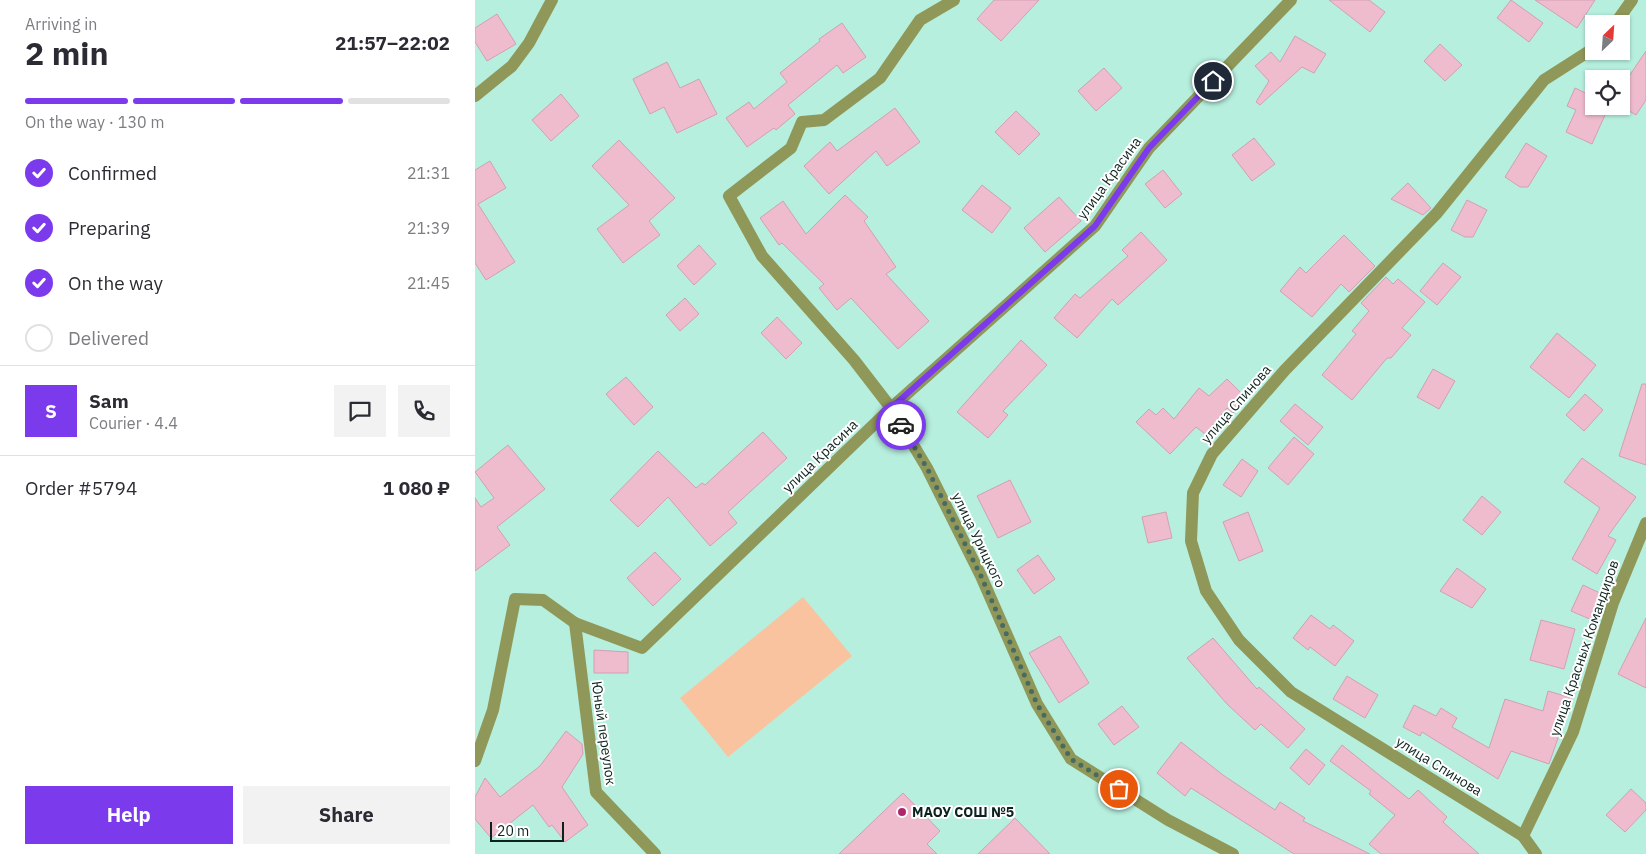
<!DOCTYPE html>
<html lang="en">
<head>
<meta charset="utf-8">
<style>
  body { margin:0; font-family:"IBM Plex Sans",sans-serif; background:#f2f2f3; color:#2b2b33; height:100vh; display:flex; flex-direction:column; font-size:19px; white-space:nowrap }
  * { box-sizing:border-box; margin:0 }
  p { font-size:16px; color:#7c7c81 }
  .icon { flex:none; width:28px; height:28px; fill:none; stroke:currentColor; stroke-width:2; stroke-linecap:round; stroke-linejoin:round }
  .map { position:relative; flex:1; overflow:hidden }
  .drawer { display:flex; flex-direction:column; background:#fff; width:475px }
  .drawer>* { flex:none }
  .needle { width:32px; rotate:25deg }
  .fabs { position:absolute; left:1110px; top:15px; display:grid; gap:10px }
  .fabs a { display:grid; place-items:center; width:45px; height:45px; border-radius:0px; background:#fff; box-shadow:0 1px 4px #0004; font-size:25px }
  .scale { position:absolute; left:15px; bottom:12px; width:74px; box-sizing:border-box; padding-left:5px; border:2px solid #0c231d; border-top:0; font-size:14px; line-height:18px; white-space:nowrap; color:#0c231d; -webkit-text-stroke:4px #fff; paint-order:stroke }
  .pin { position:absolute; display:grid; place-items:center; width:42px; height:42px; color:#fff; margin:-21px; border:2px solid #fff; border-radius:50%; box-shadow:0 1px 5px #0007 }
  .courier { position:absolute; display:grid; place-items:center; width:50px; height:50px; margin:-25px; border:4px solid #7c3aed; border-radius:50%; background:#fff; color:#222; box-shadow:0 1px 6px #0007 }
  .head em { font-style:normal; font-weight:700 }
  .head div { display:flex; flex-direction:column-reverse }
  .head { display:flex; align-items:center; justify-content:space-between; height:85px; padding:0 25px }
  h1 { font-size:32px; font-weight:700; line-height:38px }
  .bar { display:grid; grid-template-columns:repeat(4,1fr); gap:8px 5px; align-content:center; height:60px; padding:0 25px }
  .bar i { height:6px; border-radius:4px; background:#e1e1e2 }
  .bar .on { background:#7c3aed }
  .bar p { grid-column:span 4 }
  .line { display:flex; align-items:center; gap:12px; padding:0 25px; border-top:1px solid #e1e1e2 }
  .line div { flex:1 }
  .round { display:grid; place-items:center; flex:none; width:52px; height:52px; border-radius:0px; background:#f2f2f3 }
  ol { padding:0 25px; list-style:none }
  li { display:flex; align-items:center; gap:15px; height:55px }
  li p { margin-inline-start:auto }
  li .icon { padding:5px; border-radius:50%; background:#7c3aed; color:#fff; stroke-width:4 }
  li:last-child { color:#7c7c81 }
  li i { width:28px; height:28px; border:2px solid #e1e1e2; border-radius:50% }
  .primary-button { display:flex; gap:10px; margin-top:auto; padding:10px 25px }
  .primary-button a { flex:1; height:58px; border-radius:0px; background:#7c3aed; color:#fff; font-size:20px; font-weight:700; line-height:58px; text-align:center }
  .primary-button a+a { background:#f2f2f3; color:#2b2b33 }
  main { display:flex; flex:1; min-height:0 }
  .map>svg:first-child { display:block }
  .green { fill:#f9c3a0 }
  .building { fill:#efbcce; stroke:#d1a0b2 }
  .lines { fill:none; stroke-linecap:round; stroke-linejoin:round }
  .minor { stroke:#909859; stroke-width:12 }
  .done { stroke:#486a61; stroke-width:5; stroke-dasharray:0 9 }
  .route { stroke:#7c3aed; stroke-width:6 }
  .poi-dot { fill:#ae276b; stroke:#fff; stroke-width:2 }
  .labels { text-anchor:middle; stroke-width:4; stroke-linejoin:round; paint-order:stroke }
  .street-label { font-size:14px; fill:#0c231d; stroke:#fff }
  .poi-label { font-size:14px; font-weight:bold; fill:#0c231d; stroke:#fff; text-anchor:start }
</style>
</head>
<body>
<main>
<section class="drawer">
<div class="head"><div><h1>2 min</h1><p>Arriving in</p></div><em>21:57–22:02</em></div>
<div class="bar"><i class="on"></i><i class="on"></i><i class="on"></i><i></i><p>On the way · 130 m</p></div>
<ol>
<li><svg class="icon" aria-label="check" viewBox="0 0 24 24"><path d="M5 12l5 5 9-10"/></svg>Confirmed<p>21:31</p></li>
<li><svg class="icon" aria-label="check" viewBox="0 0 24 24"><path d="M5 12l5 5 9-10"/></svg>Preparing<p>21:39</p></li>
<li><svg class="icon" aria-label="check" viewBox="0 0 24 24"><path d="M5 12l5 5 9-10"/></svg>On the way<p>21:45</p></li>
<li><i></i>Delivered</li>
</ol>
<div class="line" style="height:90px"><b class="round" style="background:#7c3aed;color:#fff">S</b><div><b>Sam</b><p>Courier · 4.4</p></div><a class="round"><svg class="icon" aria-label="chat" viewBox="0 0 24 24"><path d="M4 5h16v11H9l-5 4z"/></svg></a><a class="round"><svg class="icon" aria-label="phone" viewBox="0 0 24 24"><path d="M5 4h4l2 5-3 2q2 4 5 5l2-3 5 2v4C11 20 4 13 5 4z"/></svg></a></div>
<div class="line" style="height:65px"><div>Order #5794</div><b>1 080 ₽</b></div>
<div class="primary-button"><a>Help</a><a>Share</a></div>
</section>
<div class="map">
<svg width="1171" height="854" viewBox="0 0 1171 854">
  <rect width="100%" height="100%" fill="#b6efde"/>
  <polygon class="green" points="328,597 377,656 253,757 205,698"/>
  <g class="building">
    <polygon points="519,0 564,0 526,41 502,19"/>
    <polygon points="854,0 894,0 910,12 895,32"/>
    <polygon points="1036,0 1068,23 1054,42 1022,18"/>
    <polygon points="1060,0 1120,0 1102,28"/>
    <polygon points="22,14 41,44 12,61 0,42 0,28"/>
    <polygon points="367,23 391,57 368,73 362,65 313,105 320,114 301,130 299,128 272,147 251,118 274,102 279,109 312,82 305,73 345,41 344,39"/>
    <polygon points="820,36 851,54 839,73 827,67 785,105 781,102 794,81 780,66 796,52 805,62"/>
    <polygon points="965,44 987,65 970,81 949,61"/>
    <polygon points="1171,51 1171,100 1161,115 1146,106 1146,88"/>
    <polygon points="192,62 205,88 224,79 242,114 202,133 189,107 175,114 158,79"/>
    <polygon points="629,68 647,88 621,111 603,91"/>
    <polygon points="1100,88 1119,97 1119,106 1134,106 1117,144 1091,132 1101,110 1092,106"/>
    <polygon points="86,94 104,116 76,141 57,120"/>
    <polygon points="420,108 445,142 412,166 401,151 354,194 329,166 355,142 362,151"/>
    <polygon points="541,111 565,134 544,155 520,132"/>
    <polygon points="779,138 800,164 777,181 757,155"/>
    <polygon points="144,140 200,198 174,221 185,235 148,263 122,229 154,205 117,166"/>
    <polygon points="1051,143 1072,156 1053,187 1045,187 1030,177"/>
    <polygon points="15,161 31,188 3,204 40,262 11,280 0,263 0,170"/>
    <polygon points="688,170 707,194 690,208 670,184"/>
    <polygon points="933,183 956,208 948,215 916,199"/>
    <polygon points="507,185 536,208 517,233 487,210"/>
    <polygon points="370,195 393,217 389,221 421,267 411,274 454,321 423,349 376,298 362,310 344,288 349,284 307,243 304,245 285,218 308,201 331,234"/>
    <polygon points="584,197 606,221 570,252 549,228"/>
    <polygon points="992,200 1012,210 998,237 990,237 976,230"/>
    <polygon points="666,232 692,260 643,305 637,299 602,338 579,318 600,294 605,298 653,256 647,250"/>
    <polygon points="869,235 900,266 874,292 866,284 837,317 805,291 825,267 831,273"/>
    <polygon points="224,245 241,264 219,285 202,266"/>
    <polygon points="968,263 986,277 962,305 945,291"/>
    <polygon points="911,277 918,284 923,279 950,302 927,328 936,335 916,358 912,358 877,400 847,375 881,334 877,331 894,311 886,303"/>
    <polygon points="210,298 224,314 205,331 191,315"/>
    <polygon points="302,317 327,343 311,359 286,333"/>
    <polygon points="1082,333 1121,365 1094,398 1055,367"/>
    <polygon points="546,340 572,365 528,411 533,415 513,438 482,412"/>
    <polygon points="958,369 980,381 964,409 942,397"/>
    <polygon points="151,377 178,407 159,425 131,394"/>
    <polygon points="752,379 772,399 758,413 752,408 730,434 721,427 695,454 661,422 674,409 681,415 688,408 699,419 724,388 734,396"/>
    <polygon points="1167,384 1171,384 1171,465 1144,456"/>
    <polygon points="1110,394 1128,410 1109,431 1091,415"/>
    <polygon points="820,404 848,427 833,445 805,421"/>
    <polygon points="288,432 312,458 253,512 262,523 235,546 193,497 163,527 135,500 183,451 221,488 227,483 230,485"/>
    <polygon points="819,437 839,454 813,485 793,468"/>
    <polygon points="33,445 70,489 22,527 35,545 0,571 0,498 6,507 19,498 0,472"/>
    <polygon points="1107,458 1161,497 1133,536 1141,540 1122,574 1097,559 1125,508 1089,482"/>
    <polygon points="767,459 783,471 766,497 748,485"/>
    <polygon points="535,480 556,522 523,538 502,496"/>
    <polygon points="1007,496 1026,512 1007,535 988,520"/>
    <polygon points="691,512 697,538 673,543 667,517"/>
    <polygon points="773,512 788,551 764,561 748,522"/>
    <polygon points="180,552 206,579 178,606 152,578"/>
    <polygon points="563,555 580,579 559,594 542,570"/>
    <polygon points="982,568 1011,589 997,608 965,591"/>
    <polygon points="1108,585 1129,595 1117,620 1096,611"/>
    <polygon points="836,615 855,629 858,625 879,641 860,666 835,647 833,650 818,638"/>
    <polygon points="1171,618 1171,688 1143,674"/>
    <polygon points="1066,620 1100,629 1089,669 1055,660"/>
    <polygon points="585,636 614,683 584,703 554,653"/>
    <polygon points="738,638 782,689 784,687 830,729 813,748 786,724 780,730 752,704 712,658"/>
    <polygon points="119,650 153,652 153,673 119,673"/>
    <polygon points="872,676 903,695 890,718 858,699"/>
    <polygon points="1073,691 1097,698 1074,764 1036,751 1023,779 947,732 945,736 928,727 939,705 961,716 966,708 982,718 977,727 1014,748 1030,699 1068,711"/>
    <polygon points="647,706 664,727 639,745 623,724"/>
    <polygon points="91,731 107,744 108,754 87,787 113,825 90,842 77,825 74,827 58,805 16,838 0,819 0,797 10,778 25,797 65,766"/>
    <polygon points="706,742 748,775 800,810 805,802 830,818 828,821 895,854 819,854 716,788 710,796 682,773"/>
    <polygon points="867,745 934,799 943,790 972,817 968,822 1004,854 906,854 894,844 920,815 894,794 896,791 855,761"/>
    <polygon points="831,749 850,765 834,785 815,768"/>
    <polygon points="1156,789 1171,803 1171,810 1150,832 1131,815"/>
    <polygon points="428,793 465,831 452,844 462,854 364,854"/>
    <polygon points="540,818 575,854 503,854"/>
  </g>
  <g class="lines">
    <g class="minor">
      <polyline points="479,0 445,20 405,78 349,120 327,122 316,148 254,196 287,256 379,360 416,408 452,468 506,576 562,704 596,759 693,820 758,854"/>
      <polyline points="1140,24 1157,0"/>
      <polyline points="0,96 37,66 54,43 77,0"/>
      <polyline points="100,623 121,792 180,854"/>
      <polyline points="0,761 18,710 40,599 68,600 100,623 167,648 416,408 620,226 674,148 816,0"/>
      <polyline points="1048,836 1098,732 1138,603 1171,523"/>
      <polyline points="1061,854 1048,836 816,692 764,640 731,591 716,541 718,493 737,454 810,370 962,213 1069,80 1119,48"/>
    </g>
  </g>
  <g class="lines">
    <polyline class="done" points="426,425 452,468 506,576 562,704 596,759 644,789"/>
    <polyline class="route" points="426,425 416,408 620,226 674,148 738,81"/>
  </g>
  <circle class="poi-dot" cx="427" cy="812" r="5"/>
  <g class="labels">
    <g class="street-label">
      <text transform="translate(634 178) rotate(-54)" y="5">улица Красина</text>
      <text transform="translate(761 404) rotate(-49)" y="5">улица Спинова</text>
      <text transform="translate(345 456) rotate(-44)" y="5">улица Красина</text>
      <text transform="translate(504 540) rotate(64)" y="5">улица Урицкого</text>
      <text transform="translate(1109 648) rotate(-71)" y="5">улица Красных Командиров</text>
      <text transform="translate(129 733) rotate(82)" y="5">Юный переулок</text>
      <text transform="translate(964 766) rotate(32)" y="5">улица Спинова</text>
    </g>
    <g class="poi-label">
      <text x="437" y="817">МАОУ СОШ №5</text>
    </g>
  </g>
</svg>
<div class="fabs">
<a><svg class="needle" viewBox="-14 -14 28 28"><path d="M0-13l5 13h-10z" fill="#e53935"/><path d="M0 13l5-13h-10z" fill="#7c7c81"/></svg></a>
<a><svg class="icon" aria-label="locate" viewBox="0 0 24 24"><circle cx="12" cy="12" r="6"/><path d="M12 2v4M12 18v4M2 12h4M18 12h4"/></svg></a>
</div>
<div class="scale">20 m</div>
<div class="pin" style="left:644px;top:789px;background:#ea580c"><svg class="icon" aria-label="bag" viewBox="0 0 24 24"><path d="M5 8h14l-1 12H6zM9 8a3 3 0 0 1 6 0"/></svg></div>
<div class="pin" style="left:738px;top:81px;background:#1f2937"><svg class="icon" aria-label="home" viewBox="0 0 24 24"><path d="M3 11l9-7 9 7M6 9v11h12V9"/></svg></div>
<div class="courier" style="left:426px;top:425px"><svg class="icon" aria-label="car" viewBox="0 0 24 24"><path d="M5 17H2v-5l4-1 3-4h7l3 4 3 1v5h-3M9 17h6M6 11h13"/><circle cx="7" cy="17" r="2"/><circle cx="17" cy="17" r="2"/></svg></div>
</div>
</main>
</body>
</html>
